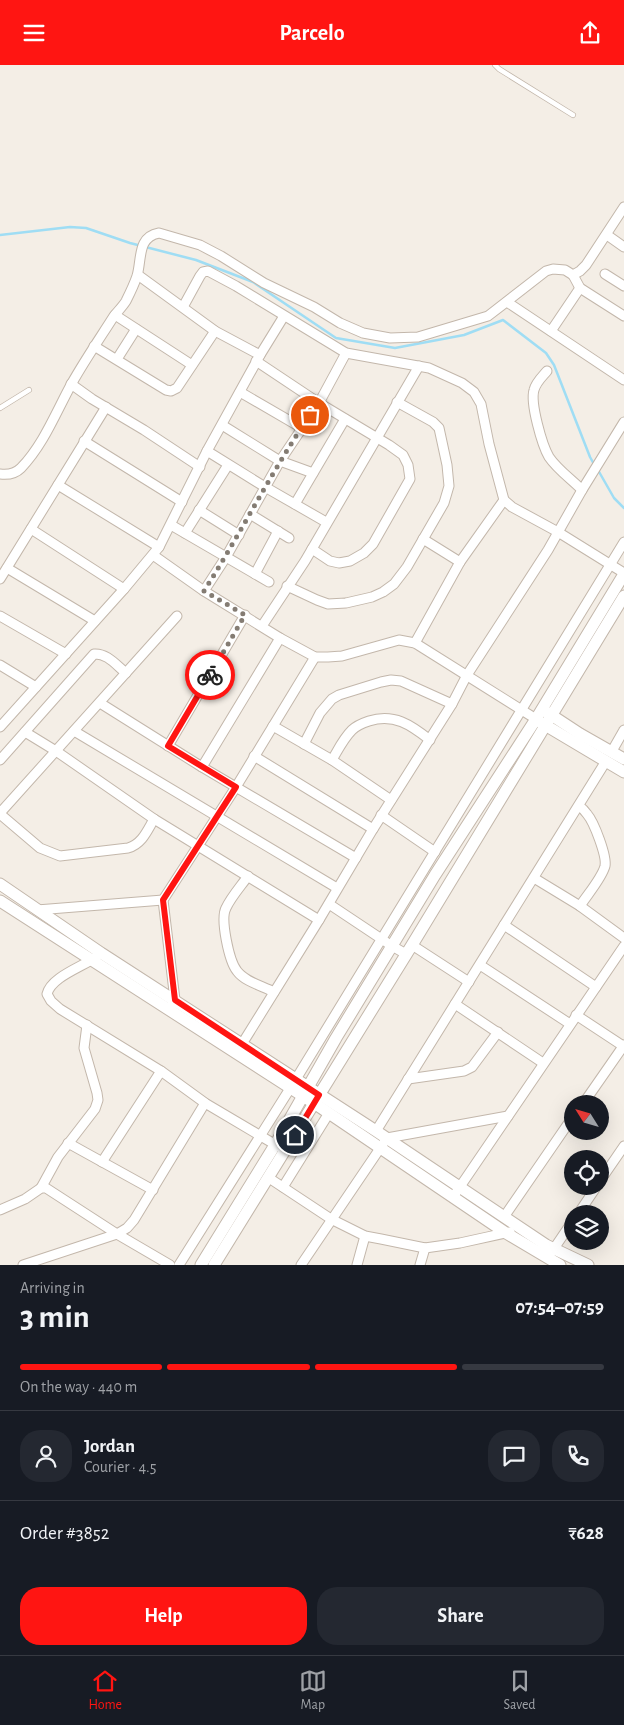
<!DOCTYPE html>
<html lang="en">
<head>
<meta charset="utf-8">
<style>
  body { margin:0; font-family:"Alegreya Sans",sans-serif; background:#242831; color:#f1f3f6; height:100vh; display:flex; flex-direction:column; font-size:19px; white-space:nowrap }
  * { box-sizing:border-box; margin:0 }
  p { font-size:16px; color:#9ea1a6 }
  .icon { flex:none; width:28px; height:28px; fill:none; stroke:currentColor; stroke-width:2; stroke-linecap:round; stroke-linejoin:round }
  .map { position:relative; height:1200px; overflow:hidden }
  .drawer { display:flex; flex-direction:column; background:#171b24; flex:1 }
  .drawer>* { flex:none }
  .needle { width:32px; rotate:307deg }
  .tools { position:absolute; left:564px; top:1030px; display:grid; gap:10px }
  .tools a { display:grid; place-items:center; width:45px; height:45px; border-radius:50%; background:#171b24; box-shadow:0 5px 20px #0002; font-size:25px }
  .pin { position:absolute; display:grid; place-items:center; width:42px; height:42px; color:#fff; margin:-21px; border:2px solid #fff; border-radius:50%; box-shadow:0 1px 5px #0007 }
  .courier { position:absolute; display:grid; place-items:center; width:50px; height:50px; margin:-25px; border:4px solid #ff1512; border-radius:50%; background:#fff; color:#222; box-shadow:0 1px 6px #0007 }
  .head em { font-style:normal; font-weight:700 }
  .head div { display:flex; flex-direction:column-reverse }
  .head { display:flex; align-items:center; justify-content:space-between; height:85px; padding:0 20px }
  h1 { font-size:32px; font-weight:700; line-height:38px }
  .bar { display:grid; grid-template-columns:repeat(4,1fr); gap:8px 5px; align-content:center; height:60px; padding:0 20px }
  .bar i { height:6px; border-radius:4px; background:#363941 }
  .bar .on { background:#ff1512 }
  .bar p { grid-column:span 4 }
  .line { display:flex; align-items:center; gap:12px; padding:0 20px; border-top:1px solid #363941 }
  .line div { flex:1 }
  .round { display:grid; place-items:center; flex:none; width:52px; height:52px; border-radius:20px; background:#242831 }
  .button { display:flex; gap:10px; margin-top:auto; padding:10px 20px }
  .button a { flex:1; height:58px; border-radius:20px; background:#ff1512; color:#fff; font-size:20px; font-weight:700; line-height:58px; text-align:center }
  .button a+a { background:#242831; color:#f1f3f6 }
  header { display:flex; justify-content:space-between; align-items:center; height:65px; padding:0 20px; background:#ff1512; color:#fff; font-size:22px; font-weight:700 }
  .tabs { display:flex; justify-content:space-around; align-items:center; height:70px; border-top:1px solid #363941; background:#171b24; font-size:14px; color:#9ea1a6 }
  .tabs a { display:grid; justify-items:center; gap:2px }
  .tabs .on { color:#ff1512 }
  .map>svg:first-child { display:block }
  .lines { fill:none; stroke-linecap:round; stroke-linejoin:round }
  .stream { stroke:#9fddf4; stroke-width:2.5 }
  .service-casing { stroke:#c3b7ab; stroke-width:6 }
  .minor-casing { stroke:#c3b7ab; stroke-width:11 }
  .tertiary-casing { stroke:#c3b7ab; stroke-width:13 }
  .service { stroke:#fff; stroke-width:4.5 }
  .minor { stroke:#fff; stroke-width:9 }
  .tertiary { stroke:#fff; stroke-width:11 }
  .done { stroke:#847c73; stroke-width:5; stroke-dasharray:0 9 }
  .route { stroke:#ff1512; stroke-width:6 }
</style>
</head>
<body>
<header><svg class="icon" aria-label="menu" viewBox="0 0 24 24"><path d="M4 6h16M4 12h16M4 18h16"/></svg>Parcelo<svg class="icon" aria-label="share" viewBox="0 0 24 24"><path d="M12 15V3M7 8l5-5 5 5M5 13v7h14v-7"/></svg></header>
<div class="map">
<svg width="624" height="1200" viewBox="0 0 624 1200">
  <rect width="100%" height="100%" fill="#f4eee6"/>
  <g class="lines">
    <g class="stream">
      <polyline points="0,170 70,162 86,163 130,178 196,195 253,217 336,273 395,283 464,270 503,255 546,288 554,300 590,392 595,401"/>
      <polyline points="598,405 614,433 624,443"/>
    </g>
    <defs>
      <g id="service">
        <polyline points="495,0 499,4 573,50"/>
        <polyline points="0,343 29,325"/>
      </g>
      <g id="minor">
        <polyline points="607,170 624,182"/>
        <polyline points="605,209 624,221"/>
        <polyline points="138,210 215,266 260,290"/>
        <polyline points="573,210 580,223 624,251"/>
        <polyline points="507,237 624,315"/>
        <polyline points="183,242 200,211 203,207 208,206 236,221 346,288 429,303 462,318 474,327 481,339 489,379 504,435 512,442 558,467 624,508"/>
        <polyline points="115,250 192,300"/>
        <polyline points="551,266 580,223"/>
        <polyline points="94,281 166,325 171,326 177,323 215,266"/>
        <polyline points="117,294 136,264"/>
        <polyline points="256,296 319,338 389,380 403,390 408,400 410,414 373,479 364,488 350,496 339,498 330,496 312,484"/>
        <path d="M547,306c-5,6 -11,11 -13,19 -4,13 8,55 15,67 8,12 22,22 33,33"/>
        <polyline points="71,319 92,334 144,365 200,402"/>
        <polyline points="240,327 302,363"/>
        <polyline points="222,360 280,396 313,408"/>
        <polyline points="84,376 182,437"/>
        <polyline points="207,386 265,422 326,457"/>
        <path d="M0,409c8,1 15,0 21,-6 23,-24 35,-56 51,-85 13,-23 28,-45 42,-67 4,-5 9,-10 12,-15 4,-8 8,-16 11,-25 5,-17 0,-39 22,-43l41,12 21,11 43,27 50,24 26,16 23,10 27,5 28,-1 70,-21 58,-45 7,-2 12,1 8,5 7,-4 6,-6 38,-58"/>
        <polyline points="58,420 159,482"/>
        <polyline points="295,439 345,354"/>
        <polyline points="199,445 239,470"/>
        <polyline points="250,449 289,473"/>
        <polyline points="171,460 269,517"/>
        <polyline points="31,464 124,524"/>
        <polyline points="185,468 228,400"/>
        <polyline points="423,474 460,497"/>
        <polyline points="153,490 204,526 280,573 315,592 328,592 342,591 399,575 415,578 536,654"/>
        <polyline points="7,503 95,556"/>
        <polyline points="255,509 278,466"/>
        <polyline points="0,514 106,342"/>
        <polyline points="287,521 317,535 328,539 346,538 372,532 383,527 394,519 407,502 444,438 449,421 447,400 439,363 433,357 397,337"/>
        <polyline points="204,526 226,492 280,396 319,338 346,288"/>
        <polyline points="0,551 66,589"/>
        <polyline points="262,561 305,496 419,301"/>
        <polyline points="415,578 460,497 504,435"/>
        <polyline points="0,600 36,622"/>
        <polyline points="100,638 202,702 356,793"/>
        <polyline points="273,661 332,695 391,735"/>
        <polyline points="0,662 124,524 159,482 207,386 260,290 284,251"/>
        <polyline points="74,666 337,823"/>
        <polyline points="25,667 56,686 154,754 319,855"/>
        <polyline points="304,679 320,648 332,634 339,630 381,617 391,615 401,616 452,639"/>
        <polyline points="168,681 245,550"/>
        <polyline points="612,686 624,665"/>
        <polyline points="254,691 373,764"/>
        <path d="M0,695l94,-106c13,-1 22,11 32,19"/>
        <path d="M332,695c6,-10 11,-21 20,-30 4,-4 11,-7 17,-9 25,-8 42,4 61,19"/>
        <polyline points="202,702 280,573"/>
        <path d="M579,741c3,2 6,5 8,8 7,8 20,42 18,52 -3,12 -18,29 -25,40"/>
        <polyline points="0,748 177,551"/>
        <path d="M0,749l40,34 20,8 68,-8c14,-4 19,-17 26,-29"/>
        <polyline points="381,750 435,787"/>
        <path d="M248,811c-7,10 -17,21 -22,32 -6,11 3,53 11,63 8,11 26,15 37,21"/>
        <polyline points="534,813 580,841 624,873"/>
        <polyline points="329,839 392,881 406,889"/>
        <polyline points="37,845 163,835"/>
        <polyline points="504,860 596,922"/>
        <polyline points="412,880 469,917"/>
        <path d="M96,892c-14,10 -45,20 -49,37l4,7 9,8 101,62 44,32 76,45"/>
        <polyline points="480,900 570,959"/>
        <polyline points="173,939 175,935 163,835 236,722 315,592"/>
        <polyline points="455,939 543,998"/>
        <polyline points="576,950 623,981"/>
        <polyline points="242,979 319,855 373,764 452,639 467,610 548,485 582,425 624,357"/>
        <polyline points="408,1014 464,1006 472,1002 498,967"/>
        <polyline points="583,1039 624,980"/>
        <polyline points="376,1066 606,696"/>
        <polyline points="68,1078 153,1125"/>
        <polyline points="102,1097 161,1006"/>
        <polyline points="269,1113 331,1154 365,1171 381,1174 425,1183 460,1178 510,1167"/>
        <polyline points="600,1116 624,1081"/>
        <polyline points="283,1122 329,1048"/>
        <polyline points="41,1123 58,1092 95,1044 98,1035 97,1028 84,983 87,960"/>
        <polyline points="453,1132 624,881"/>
        <polyline points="0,1145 25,1134 41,1123 46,1123 117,1169 170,1200"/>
        <polyline points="578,1149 597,1121"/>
        <polyline points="504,1152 572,1053"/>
        <polyline points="551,1188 572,1157"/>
        <polyline points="23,1200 117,1169 127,1163 134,1155 205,1038"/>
        <polyline points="179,1200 296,1014 624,477"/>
        <polyline points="301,1200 387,1073 508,1051"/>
        <polyline points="357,1200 365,1171"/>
        <polyline points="420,1200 425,1183"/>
      </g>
      <g id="tertiary">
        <polyline points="545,646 580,669 624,694"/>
        <polyline points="540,657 624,707"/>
        <polyline points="0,819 101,888 376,1066 546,1180 588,1200"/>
        <polyline points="0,836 314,1038 506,1168 560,1200"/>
        <polyline points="201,1200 275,1080 336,973 435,810 536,654 624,509"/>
        <polyline points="214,1200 412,880 624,531"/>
      </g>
    </defs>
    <use href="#service" class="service-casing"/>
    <use href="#minor" class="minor-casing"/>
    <use href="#tertiary" class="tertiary-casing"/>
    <use href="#service" class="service"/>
    <use href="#minor" class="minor"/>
    <use href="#tertiary" class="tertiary"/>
  </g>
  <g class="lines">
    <path class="done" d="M210,610l35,-60 -41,-24c37,-58 67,-119 106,-176"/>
    <polyline class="route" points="210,610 168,681 236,722 163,835 175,935 319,1030 295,1070"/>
  </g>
</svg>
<div class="tools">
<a><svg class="needle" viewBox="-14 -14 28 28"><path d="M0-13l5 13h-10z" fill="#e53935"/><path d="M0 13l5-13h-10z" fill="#9ea1a6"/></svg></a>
<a><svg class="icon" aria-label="locate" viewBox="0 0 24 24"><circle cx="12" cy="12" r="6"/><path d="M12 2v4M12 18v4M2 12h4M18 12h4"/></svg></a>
<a><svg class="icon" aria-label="layers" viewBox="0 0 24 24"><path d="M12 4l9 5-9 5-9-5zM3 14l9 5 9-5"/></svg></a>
</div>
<div class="pin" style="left:310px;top:350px;background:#ea580c"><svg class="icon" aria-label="bag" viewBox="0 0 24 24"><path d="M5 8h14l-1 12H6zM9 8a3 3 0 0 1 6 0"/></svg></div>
<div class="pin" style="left:295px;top:1070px;background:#1f2937"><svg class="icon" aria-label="home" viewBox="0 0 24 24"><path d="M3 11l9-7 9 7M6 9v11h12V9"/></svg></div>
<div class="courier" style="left:210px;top:610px"><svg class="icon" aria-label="bike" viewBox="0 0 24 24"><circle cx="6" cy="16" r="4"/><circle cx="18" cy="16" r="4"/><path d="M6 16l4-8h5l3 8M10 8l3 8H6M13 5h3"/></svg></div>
</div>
<section class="drawer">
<div class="head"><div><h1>3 min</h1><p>Arriving in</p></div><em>07:54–07:59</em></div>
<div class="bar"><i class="on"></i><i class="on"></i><i class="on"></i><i></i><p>On the way · 440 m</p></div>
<div class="line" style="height:90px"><a class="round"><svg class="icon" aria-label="person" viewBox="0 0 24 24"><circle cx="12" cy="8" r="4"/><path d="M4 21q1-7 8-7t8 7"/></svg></a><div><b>Jordan</b><p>Courier · 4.5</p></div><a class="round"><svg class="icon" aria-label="chat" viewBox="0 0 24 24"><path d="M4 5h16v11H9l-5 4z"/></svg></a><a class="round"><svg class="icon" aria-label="phone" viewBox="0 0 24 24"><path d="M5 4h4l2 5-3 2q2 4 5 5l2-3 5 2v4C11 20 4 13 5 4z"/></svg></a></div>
<div class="line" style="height:65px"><div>Order #3852</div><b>₹628</b></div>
<div class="button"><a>Help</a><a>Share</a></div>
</section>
<nav class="tabs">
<a class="on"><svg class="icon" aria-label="home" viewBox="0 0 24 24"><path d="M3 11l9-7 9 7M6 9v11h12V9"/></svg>Home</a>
<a><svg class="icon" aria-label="map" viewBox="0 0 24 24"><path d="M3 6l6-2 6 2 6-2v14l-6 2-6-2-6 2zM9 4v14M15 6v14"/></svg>Map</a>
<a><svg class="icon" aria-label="saved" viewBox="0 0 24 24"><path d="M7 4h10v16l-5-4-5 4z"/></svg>Saved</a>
</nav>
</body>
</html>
